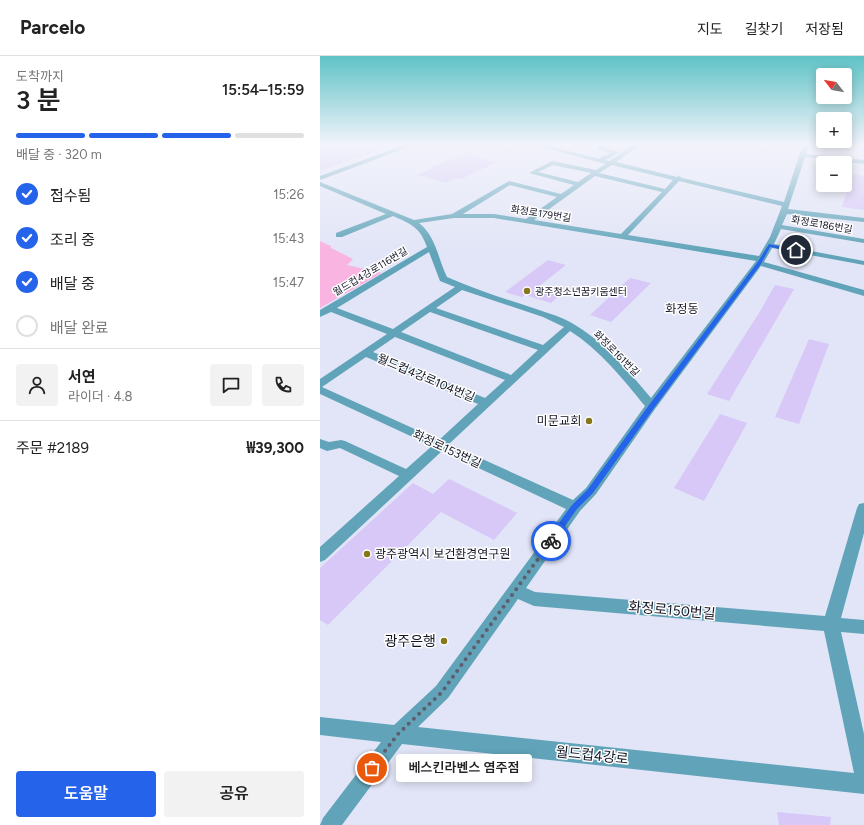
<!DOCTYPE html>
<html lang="ko">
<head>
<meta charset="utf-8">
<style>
  body { margin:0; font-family:Figtree,"Noto Sans KR",sans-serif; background:#f2f2f2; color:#222; height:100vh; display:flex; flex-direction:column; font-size:15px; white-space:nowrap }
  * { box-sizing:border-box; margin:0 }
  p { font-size:13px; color:#767676 }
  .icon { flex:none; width:22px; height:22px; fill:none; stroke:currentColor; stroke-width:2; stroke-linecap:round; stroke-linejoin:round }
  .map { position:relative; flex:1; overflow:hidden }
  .sheet { display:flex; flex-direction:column; background:#fff; width:320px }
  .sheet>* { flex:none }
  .needle { width:26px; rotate:301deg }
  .controls { position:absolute; left:496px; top:12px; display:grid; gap:8px }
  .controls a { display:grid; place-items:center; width:36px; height:36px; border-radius:4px; background:#fff; box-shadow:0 2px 10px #0003; font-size:20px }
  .pin { position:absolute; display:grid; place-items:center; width:34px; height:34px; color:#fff; margin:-17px; border:2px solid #fff; border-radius:50%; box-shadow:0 1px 4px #0007 }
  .courier { position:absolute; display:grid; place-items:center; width:40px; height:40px; margin:-20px; border:3px solid #2563eb; border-radius:50%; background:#fff; color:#222; box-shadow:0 1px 5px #0007 }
  .bubble { position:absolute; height:28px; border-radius:4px; background:#fff; box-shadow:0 2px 10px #0003; font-size:13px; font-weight:600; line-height:28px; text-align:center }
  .overview em { font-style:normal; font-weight:600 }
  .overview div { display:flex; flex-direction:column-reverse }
  .overview { display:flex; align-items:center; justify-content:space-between; height:68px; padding:0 16px }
  h1 { font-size:26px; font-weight:600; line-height:30px }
  .bar { display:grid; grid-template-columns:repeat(4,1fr); gap:6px 4px; align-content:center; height:48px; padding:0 16px }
  .bar i { height:5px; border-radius:3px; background:#e0e0e0 }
  .bar .on { background:#2563eb }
  .bar p { grid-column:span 4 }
  .line { display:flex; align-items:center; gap:10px; padding:0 16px; border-top:1px solid #e0e0e0 }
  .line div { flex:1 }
  .round { display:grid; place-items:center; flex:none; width:42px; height:42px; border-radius:4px; background:#f2f2f2 }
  ol { padding:0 16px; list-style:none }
  li { display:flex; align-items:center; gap:12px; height:44px }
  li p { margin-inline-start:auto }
  li .icon { padding:4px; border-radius:50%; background:#2563eb; color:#fff; stroke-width:4 }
  li:last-child { color:#767676 }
  li i { width:22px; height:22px; border:2px solid #e0e0e0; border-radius:50% }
  .cta { display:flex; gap:8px; margin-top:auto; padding:8px 16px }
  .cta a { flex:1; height:46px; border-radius:4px; background:#2563eb; color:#fff; font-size:16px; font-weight:600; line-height:46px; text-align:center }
  .cta a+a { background:#f2f2f2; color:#222 }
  header { display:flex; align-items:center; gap:24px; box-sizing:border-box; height:56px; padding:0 20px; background:#fff; border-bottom:1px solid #e0e0e0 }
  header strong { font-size:19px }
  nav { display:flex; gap:22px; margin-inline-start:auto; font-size:14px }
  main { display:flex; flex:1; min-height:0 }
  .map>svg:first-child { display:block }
  .green { fill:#f9b4e1 }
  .building { fill:#d7c8f7 }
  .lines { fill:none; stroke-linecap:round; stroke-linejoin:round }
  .minor { fill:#61a4b9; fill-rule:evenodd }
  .route { fill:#2563eb }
  .done { stroke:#5d5e6f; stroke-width:4; stroke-dasharray:0 7.2 }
  .poi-dot { fill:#86771b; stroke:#fff; stroke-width:1.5 }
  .labels { text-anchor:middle; stroke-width:3; stroke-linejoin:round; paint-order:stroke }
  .far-street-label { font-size:10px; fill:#151626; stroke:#fff }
  .far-poi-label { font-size:10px; fill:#151626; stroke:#fff; text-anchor:start }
  .far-quarter-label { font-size:12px; fill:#151626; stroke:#fff }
  .street-label { font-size:12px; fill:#151626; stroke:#fff }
  .poi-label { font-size:12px; fill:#151626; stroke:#fff; text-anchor:end }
  .near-street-label { font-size:14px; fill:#151626; stroke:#fff }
  .near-poi-label { font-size:14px; fill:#151626; stroke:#fff; text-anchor:end }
</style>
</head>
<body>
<header>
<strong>Parcelo</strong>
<nav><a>지도</a><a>길찾기</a><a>저장됨</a></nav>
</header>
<main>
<section class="sheet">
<div class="overview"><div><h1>3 분</h1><p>도착까지</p></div><em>15:54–15:59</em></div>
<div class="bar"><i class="on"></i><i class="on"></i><i class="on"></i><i></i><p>배달 중 · 320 m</p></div>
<ol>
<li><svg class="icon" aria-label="check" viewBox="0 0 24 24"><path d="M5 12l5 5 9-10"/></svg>접수됨<p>15:26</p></li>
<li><svg class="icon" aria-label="check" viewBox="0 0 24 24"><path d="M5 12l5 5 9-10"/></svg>조리 중<p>15:43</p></li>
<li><svg class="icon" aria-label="check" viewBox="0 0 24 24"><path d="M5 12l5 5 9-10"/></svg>배달 중<p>15:47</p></li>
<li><i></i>배달 완료</li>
</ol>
<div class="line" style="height:72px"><a class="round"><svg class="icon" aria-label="person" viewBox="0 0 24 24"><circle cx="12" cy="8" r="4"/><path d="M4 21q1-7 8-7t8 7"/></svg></a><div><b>서연</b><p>라이더 · 4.8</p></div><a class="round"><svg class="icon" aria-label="chat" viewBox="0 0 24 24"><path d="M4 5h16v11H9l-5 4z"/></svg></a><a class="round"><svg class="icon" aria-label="phone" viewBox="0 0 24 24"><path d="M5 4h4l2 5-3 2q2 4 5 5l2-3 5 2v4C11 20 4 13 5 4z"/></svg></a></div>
<div class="line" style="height:52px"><div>주문 #2189</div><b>₩39,300</b></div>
<div class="cta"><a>도움말</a><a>공유</a></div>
</section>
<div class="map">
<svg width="544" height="769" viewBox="0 0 544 769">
  <rect width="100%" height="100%" fill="#e2e5f7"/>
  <polygon class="green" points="0,185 11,190 11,192 33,203 27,209 62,217 0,252"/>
  <g class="building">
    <polygon points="0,88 70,88 70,90 0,115"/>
    <polygon points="146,97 177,106 141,123 137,122 126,127 97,119 114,112 111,111"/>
    <polygon points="532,118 544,120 544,154 522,151"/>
    <polygon points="228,204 246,209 218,231 241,238 231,247 205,239 202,241 185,236"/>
    <polygon points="310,222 331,227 291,266 270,259"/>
    <polygon points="455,229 474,233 409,345 387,338 439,257"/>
    <polygon points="489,283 509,288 479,368 455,361"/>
    <polygon points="400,358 427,367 384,445 354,432"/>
    <polygon points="129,423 197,457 174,484 121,456 8,569 0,564 0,512 93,427 113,438"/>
    <polygon points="457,756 511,761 510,769 459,769"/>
  </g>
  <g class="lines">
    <g class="minor">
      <polygon points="87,88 97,88 0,124 0,120"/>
      <path d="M209,88h12l59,15 1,-2 10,-4 -13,-3v-2l5,-4h8l-6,4 14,4 -9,6 -6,2 6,1 24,-17h8l-26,18 61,15 2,-1 3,2 102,24 19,-58h6l-3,10 58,6v4l-59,-7 -17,52 76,9v4l-77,-8 -5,11 82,14v4l-83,-14 -7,15 90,17v4l-92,-17 -8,14 100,28v6l-103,-30 -106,143 -59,85 -16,17 -54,77 9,4 290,24 32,-108 2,-4 5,-1v30l-23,85 23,2v14l-23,-2 23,102v60l-462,-50 -60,81h-22l3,-7 58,-76 -61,-7v-18l74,8 42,-39 130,-177 -124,-58 -117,109 -5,2v-15l79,-71 -59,-28 -13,3 -7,-3v-9l9,3 12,-2 4,1 61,28 26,-23 -112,-52v-15l67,-45 -56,-22 -11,5v-7l107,-63c-7,-20 -16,-23 -34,-31l-51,21h-6v-4l50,-19 -66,-28v-4l94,38 38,-6 57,-33 52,13 13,-9 -45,-12 23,-12 44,9 10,-6zM233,109l38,8 -13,9 -40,-10zM292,109l61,15 -8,9 -66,-16zM275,120l67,16 -41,42 -87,-14zM359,125l103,25 -12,31 -11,19 -131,-21zM190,129l47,12 -31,22 -32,-5h-31zM134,162h40l262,43 -105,137c-25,-30 -52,-62 -87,-79 -11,-5 -23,-8 -34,-12 -28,-9 -56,-18 -83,-30 -9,-18 -11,-41 -28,-54zM109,196l11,29 15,6 -62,42 -56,-21zM142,234l81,27 21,10 -21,18 -107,-37zM110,256l108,38 -27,25 -110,-43zM250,275c30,19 53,48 75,75l-59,82 -13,12 -124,-56zM75,281l110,43 -20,18 -112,-46zM46,301l112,47 -39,36 -117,-53zM198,543l16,7 290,25 30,142 -436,-46 30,-29z"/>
    </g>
  </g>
  <linearGradient id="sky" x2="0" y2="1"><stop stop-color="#5ec3c6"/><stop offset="0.45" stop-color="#f2f3fb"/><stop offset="1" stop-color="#f2f3fb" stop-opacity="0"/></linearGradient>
  <rect width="544" height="196" fill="url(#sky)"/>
  <polygon class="route" points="449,188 478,194 476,196 450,191 441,208 334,352 273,437 257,453 233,487 228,487 228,482 252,449 268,433 329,349 437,207"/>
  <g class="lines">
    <polyline class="done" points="52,712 78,678 122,636 231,485"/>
  </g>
  <g class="poi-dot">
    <circle cx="207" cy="235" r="4"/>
    <circle cx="269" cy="365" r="4"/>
    <circle cx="47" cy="498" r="4"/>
    <circle cx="124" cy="585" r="4"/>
  </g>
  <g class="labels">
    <g class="far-street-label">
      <text transform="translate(221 157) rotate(9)" y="4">화정로179번길</text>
      <text transform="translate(502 168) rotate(10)" y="4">화정로186번길</text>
      <text transform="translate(50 215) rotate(-31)" y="4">월드컵4강로116번길</text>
      <text transform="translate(297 297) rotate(45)" y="4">화정로161번길</text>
    </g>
    <g class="far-poi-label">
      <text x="215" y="239">광주청소년꿈키움센터</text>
    </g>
    <g class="far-quarter-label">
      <text x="362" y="257">화정동</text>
    </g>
    <g class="street-label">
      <text transform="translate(106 322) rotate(23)" y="4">월드컵4강로104번길</text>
      <text transform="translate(127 393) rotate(25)" y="4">화정로153번길</text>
    </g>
    <g class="poi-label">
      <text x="261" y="369">미문교회</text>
      <text x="55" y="502" text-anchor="start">광주광역시 보건환경연구원</text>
    </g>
    <g class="near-street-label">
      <text transform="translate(352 554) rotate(5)" y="5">화정로150번길</text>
      <text transform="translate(272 699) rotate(6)" y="5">월드컵4강로</text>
    </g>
    <g class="near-poi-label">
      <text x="116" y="590">광주은행</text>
    </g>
  </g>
</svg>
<div class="controls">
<a><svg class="needle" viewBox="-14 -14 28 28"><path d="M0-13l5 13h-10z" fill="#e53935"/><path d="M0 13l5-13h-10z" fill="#767676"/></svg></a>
<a>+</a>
<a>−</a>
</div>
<div class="pin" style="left:52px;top:712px;background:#ea580c"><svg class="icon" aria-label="bag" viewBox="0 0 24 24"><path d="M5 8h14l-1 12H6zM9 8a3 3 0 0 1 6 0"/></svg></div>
<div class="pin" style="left:476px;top:194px;background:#1f2937"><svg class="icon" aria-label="home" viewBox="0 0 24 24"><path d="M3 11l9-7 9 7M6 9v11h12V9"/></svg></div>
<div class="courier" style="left:231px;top:485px"><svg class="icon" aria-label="bike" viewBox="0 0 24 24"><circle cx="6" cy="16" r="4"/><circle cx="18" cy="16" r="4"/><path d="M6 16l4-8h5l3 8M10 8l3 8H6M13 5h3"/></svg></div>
<div class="bubble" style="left:76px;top:698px;width:136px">베스킨라벤스 염주점</div>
</div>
</main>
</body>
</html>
